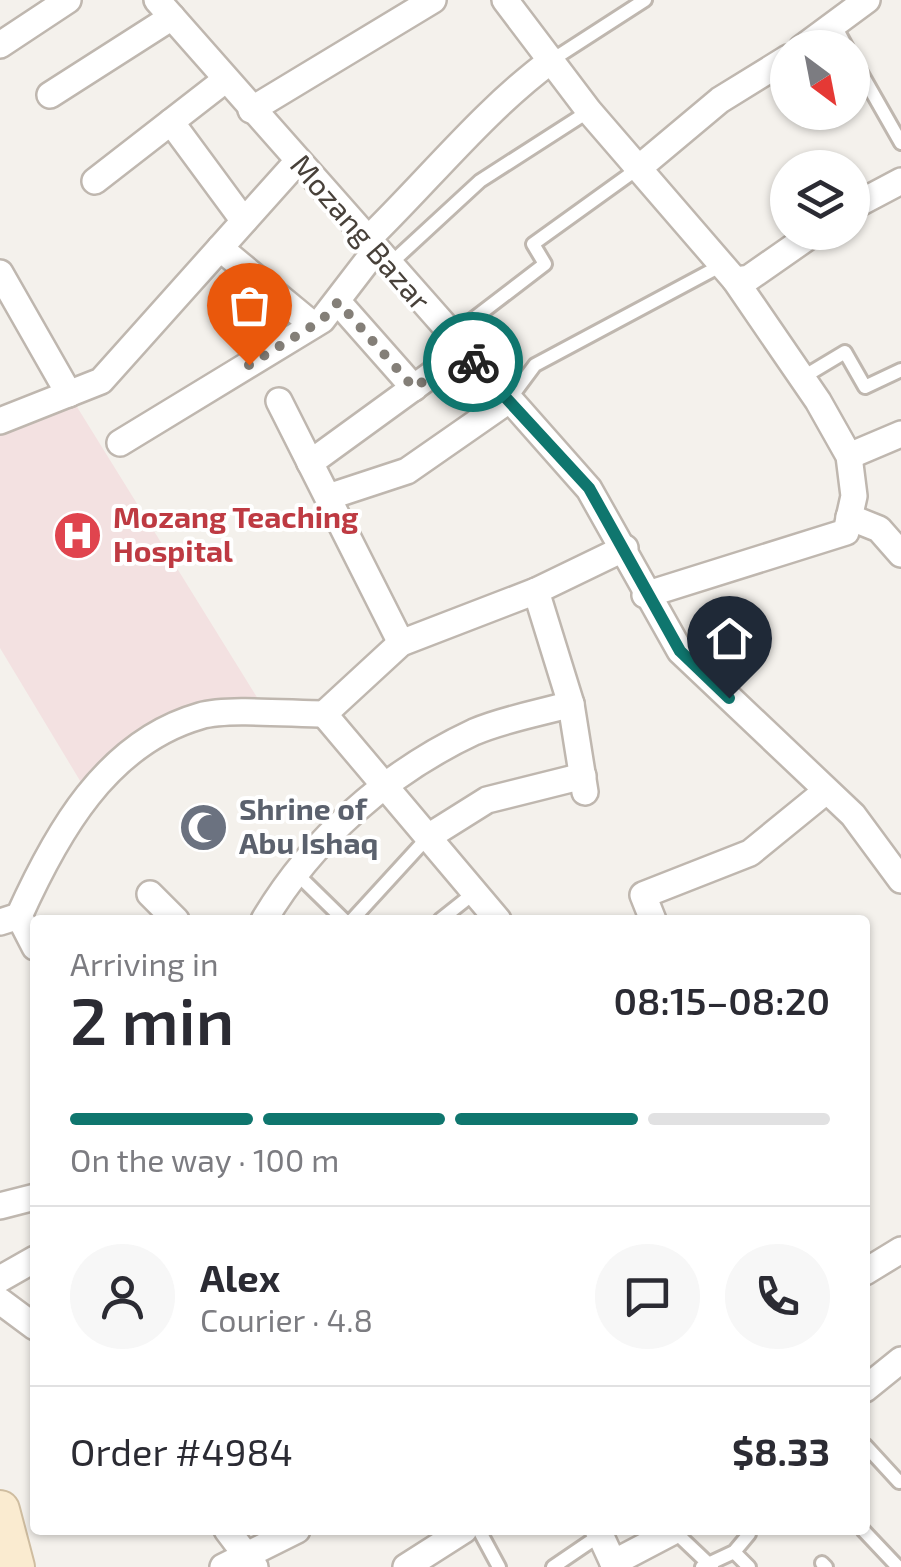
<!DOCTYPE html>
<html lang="en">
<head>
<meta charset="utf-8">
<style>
  body { margin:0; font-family:"Exo 2",sans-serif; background:#f7f7f7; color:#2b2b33; height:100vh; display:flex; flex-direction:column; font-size:38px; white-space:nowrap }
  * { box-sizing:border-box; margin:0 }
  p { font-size:32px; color:#7c7c81 }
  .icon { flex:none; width:55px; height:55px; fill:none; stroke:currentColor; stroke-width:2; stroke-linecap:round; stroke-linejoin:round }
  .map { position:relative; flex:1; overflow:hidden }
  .sheet { position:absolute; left:30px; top:915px; width:840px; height:620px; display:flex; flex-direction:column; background:#fff; border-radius:10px; box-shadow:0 2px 8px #0004 }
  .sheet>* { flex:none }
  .needle { width:65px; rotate:148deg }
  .tools { position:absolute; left:770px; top:30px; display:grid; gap:20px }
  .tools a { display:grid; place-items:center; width:100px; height:100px; border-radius:50%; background:#fff; box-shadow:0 2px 8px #0004; font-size:50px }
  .pin { position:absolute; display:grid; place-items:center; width:85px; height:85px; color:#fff; margin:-102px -42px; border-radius:50% 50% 50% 0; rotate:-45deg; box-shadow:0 0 10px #0007 }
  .pin .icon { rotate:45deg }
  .courier { position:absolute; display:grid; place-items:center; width:100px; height:100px; margin:-50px; border:8px solid #0f766e; border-radius:50%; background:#fff; color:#222; box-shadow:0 2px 12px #0007 }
  .headline em { font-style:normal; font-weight:600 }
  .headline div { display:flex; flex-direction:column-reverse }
  .headline { display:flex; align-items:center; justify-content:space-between; height:170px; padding:0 40px }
  h1 { font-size:65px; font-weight:600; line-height:75px }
  .bar { display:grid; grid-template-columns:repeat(4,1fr); gap:15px 10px; align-content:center; height:120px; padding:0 40px }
  .bar i { height:12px; border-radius:8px; background:#e1e1e2 }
  .bar .on { background:#0f766e }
  .bar p { grid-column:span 4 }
  .line { display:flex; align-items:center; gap:25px; padding:0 40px; border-top:2px solid #e1e1e2 }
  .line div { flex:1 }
  .round { display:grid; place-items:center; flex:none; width:105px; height:105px; border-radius:52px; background:#f7f7f7 }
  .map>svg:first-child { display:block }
  .medical { fill:#f3e1e1 }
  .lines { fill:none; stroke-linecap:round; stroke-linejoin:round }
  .lane-casing { stroke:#bfb7af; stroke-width:18 }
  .street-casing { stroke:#bfb7af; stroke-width:30 }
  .secondary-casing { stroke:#cfbda0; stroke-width:42 }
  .lane { stroke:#fff; stroke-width:12 }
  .street { stroke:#fff; stroke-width:25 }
  .secondary { stroke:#faebd0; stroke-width:38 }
  .done { stroke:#847f78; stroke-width:10; stroke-dasharray:0 18 }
  .route { stroke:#0f766e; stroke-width:12 }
  .labels { text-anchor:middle; stroke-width:8; stroke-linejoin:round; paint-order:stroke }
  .street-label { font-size:30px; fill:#48413a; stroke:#fff }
  .health-label { font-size:30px; font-weight:bold; fill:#be3a42; stroke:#fff; text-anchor:start }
  .worship-label { font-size:30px; font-weight:bold; fill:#5b616d; stroke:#fff; text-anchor:start }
</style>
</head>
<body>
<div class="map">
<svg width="901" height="1567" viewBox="0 0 901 1567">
  <rect width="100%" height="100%" fill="#f4f1ec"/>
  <polygon class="medical" points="69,394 268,715 201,716 88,794 0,648 0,421"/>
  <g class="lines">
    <defs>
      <g id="lane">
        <polyline points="834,24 847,48"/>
        <polyline points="852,57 901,143"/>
        <polyline points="552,60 645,0"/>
        <polyline points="390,264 480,181 589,111"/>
        <polyline points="451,336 545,264 533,244 640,167"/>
        <polyline points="800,379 845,352 865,387 901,370"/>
        <polyline points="509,400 535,365 722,265"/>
        <polyline points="296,873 344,920"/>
        <polyline points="352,920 428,837"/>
        <polyline points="440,920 474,893"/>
        <polyline points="865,1445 899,1482"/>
        <polyline points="479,1530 499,1567"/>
        <polyline points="863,1530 898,1567"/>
        <polyline points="674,1531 712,1567"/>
        <polyline points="734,1552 749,1567"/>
        <polyline points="822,1563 826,1567"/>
        <polyline points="553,1567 600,1535"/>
        <polyline points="702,1567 734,1552 749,1534 744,1530"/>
      </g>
      <g id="street">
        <polyline points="157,0 589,489 680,651 853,815 901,880"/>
        <polyline points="505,0 589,111 735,280 818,401 849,456 854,496 846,532 645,595"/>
        <polyline points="0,45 68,0"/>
        <polyline points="802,48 867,0"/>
        <polyline points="50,95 172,17"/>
        <polyline points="251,110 433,0"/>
        <polyline points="171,122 244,221"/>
        <polyline points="640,167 720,100 788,58"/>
        <polyline points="95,181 225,80"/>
        <polyline points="852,207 901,181"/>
        <path d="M366,241c62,-60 117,-130 186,-181"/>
        <polyline points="220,248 313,325"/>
        <polyline points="0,273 69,394"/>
        <polyline points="735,280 749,278 815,232"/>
        <polyline points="338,302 414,388"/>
        <polyline points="279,401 401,643"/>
        <polyline points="0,421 101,381 297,162"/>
        <polyline points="120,443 322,320 375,251"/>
        <polyline points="849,456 901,434"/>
        <polyline points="310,463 464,351"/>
        <polyline points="328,497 407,471 509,400"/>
        <polyline points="849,517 879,529 901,554"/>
        <polyline points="536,591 571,704 585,792"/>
        <polyline points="324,714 498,920"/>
        <polyline points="428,837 487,800 583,776"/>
        <polyline points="150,894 176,920"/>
        <polyline points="19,916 35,947"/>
        <path d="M264,920c48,-81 124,-148 210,-188 30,-13 66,-19 97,-28"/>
        <polyline points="653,920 643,895 750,853 826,791"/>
        <path d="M0,922l19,-6c37,-82 87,-173 181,-200 28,-8 92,-2 124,-2l77,-71 135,-52 89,-43"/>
        <polyline points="0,1206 35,1197"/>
        <polyline points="865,1272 901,1250"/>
        <polyline points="0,1279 35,1259"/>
        <polyline points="0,1301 35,1327"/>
        <polyline points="865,1389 901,1360"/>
        <polyline points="227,1530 255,1567"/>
        <polyline points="598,1530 615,1567"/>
        <polyline points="613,1563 676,1530"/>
        <polyline points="223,1567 297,1530"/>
        <polyline points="406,1567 464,1530"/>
      </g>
      <polyline id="secondary" points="0,1510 15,1567"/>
    </defs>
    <use href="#lane" class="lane-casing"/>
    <use href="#street" class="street-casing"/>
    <use href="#secondary" class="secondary-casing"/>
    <use href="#lane" class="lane"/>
    <use href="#street" class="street"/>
    <use href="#secondary" class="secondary"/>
  </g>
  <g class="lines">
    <polyline class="done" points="249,365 322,320 338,302 414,388 464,352 473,362"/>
    <polyline class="route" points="473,362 589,488 680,651 729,698"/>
  </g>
  <defs>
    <symbol id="hospital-disc" viewBox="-11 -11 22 22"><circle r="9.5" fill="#e0444e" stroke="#fff"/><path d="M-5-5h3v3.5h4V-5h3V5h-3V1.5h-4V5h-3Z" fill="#fff"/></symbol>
    <symbol id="mosque-disc" viewBox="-11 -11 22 22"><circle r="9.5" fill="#6b7280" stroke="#fff"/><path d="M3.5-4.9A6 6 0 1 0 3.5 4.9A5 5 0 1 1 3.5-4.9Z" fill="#fff"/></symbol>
  </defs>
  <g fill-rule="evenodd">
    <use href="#hospital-disc" x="50" y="508" width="55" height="55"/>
    <use href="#mosque-disc" x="176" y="800" width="55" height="55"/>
  </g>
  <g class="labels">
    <g class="street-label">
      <text transform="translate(360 233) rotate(49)" y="10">Mozang Bazar</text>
    </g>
    <g class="health-label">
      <text x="113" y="528">Mozang Teaching<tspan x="113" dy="34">Hospital</tspan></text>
    </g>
    <g class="worship-label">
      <text x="239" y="820">Shrine of<tspan x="239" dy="34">Abu Ishaq</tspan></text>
    </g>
  </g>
</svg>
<div class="tools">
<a><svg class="needle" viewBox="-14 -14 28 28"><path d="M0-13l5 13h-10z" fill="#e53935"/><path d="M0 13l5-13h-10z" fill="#7c7c81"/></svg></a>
<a><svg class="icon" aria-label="layers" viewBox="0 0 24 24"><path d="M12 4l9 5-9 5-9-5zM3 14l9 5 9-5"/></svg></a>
</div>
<div class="pin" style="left:249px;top:365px;background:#ea580c"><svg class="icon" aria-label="bag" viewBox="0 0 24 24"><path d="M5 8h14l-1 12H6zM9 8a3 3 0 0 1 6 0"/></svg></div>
<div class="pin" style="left:729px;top:698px;background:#1f2937"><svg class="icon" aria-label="home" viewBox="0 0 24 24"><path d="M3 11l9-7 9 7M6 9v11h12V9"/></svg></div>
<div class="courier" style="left:473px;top:362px"><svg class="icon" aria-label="bike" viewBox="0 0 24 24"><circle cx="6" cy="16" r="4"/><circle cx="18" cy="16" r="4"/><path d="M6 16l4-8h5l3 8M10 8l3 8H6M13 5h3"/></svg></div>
<section class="sheet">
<div class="headline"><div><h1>2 min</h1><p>Arriving in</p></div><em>08:15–08:20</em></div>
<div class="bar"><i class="on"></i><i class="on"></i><i class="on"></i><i></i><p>On the way · 100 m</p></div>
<div class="line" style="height:180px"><a class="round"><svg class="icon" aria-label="person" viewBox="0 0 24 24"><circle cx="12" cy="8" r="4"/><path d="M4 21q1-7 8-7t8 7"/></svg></a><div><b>Alex</b><p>Courier · 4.8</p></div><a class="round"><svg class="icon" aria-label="chat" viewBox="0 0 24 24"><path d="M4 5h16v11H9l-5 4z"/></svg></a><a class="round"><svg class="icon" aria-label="phone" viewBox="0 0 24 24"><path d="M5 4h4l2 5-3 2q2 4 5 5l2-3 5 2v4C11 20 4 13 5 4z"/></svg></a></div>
<div class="line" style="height:130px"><div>Order #4984</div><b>$8.33</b></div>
</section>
</div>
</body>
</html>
